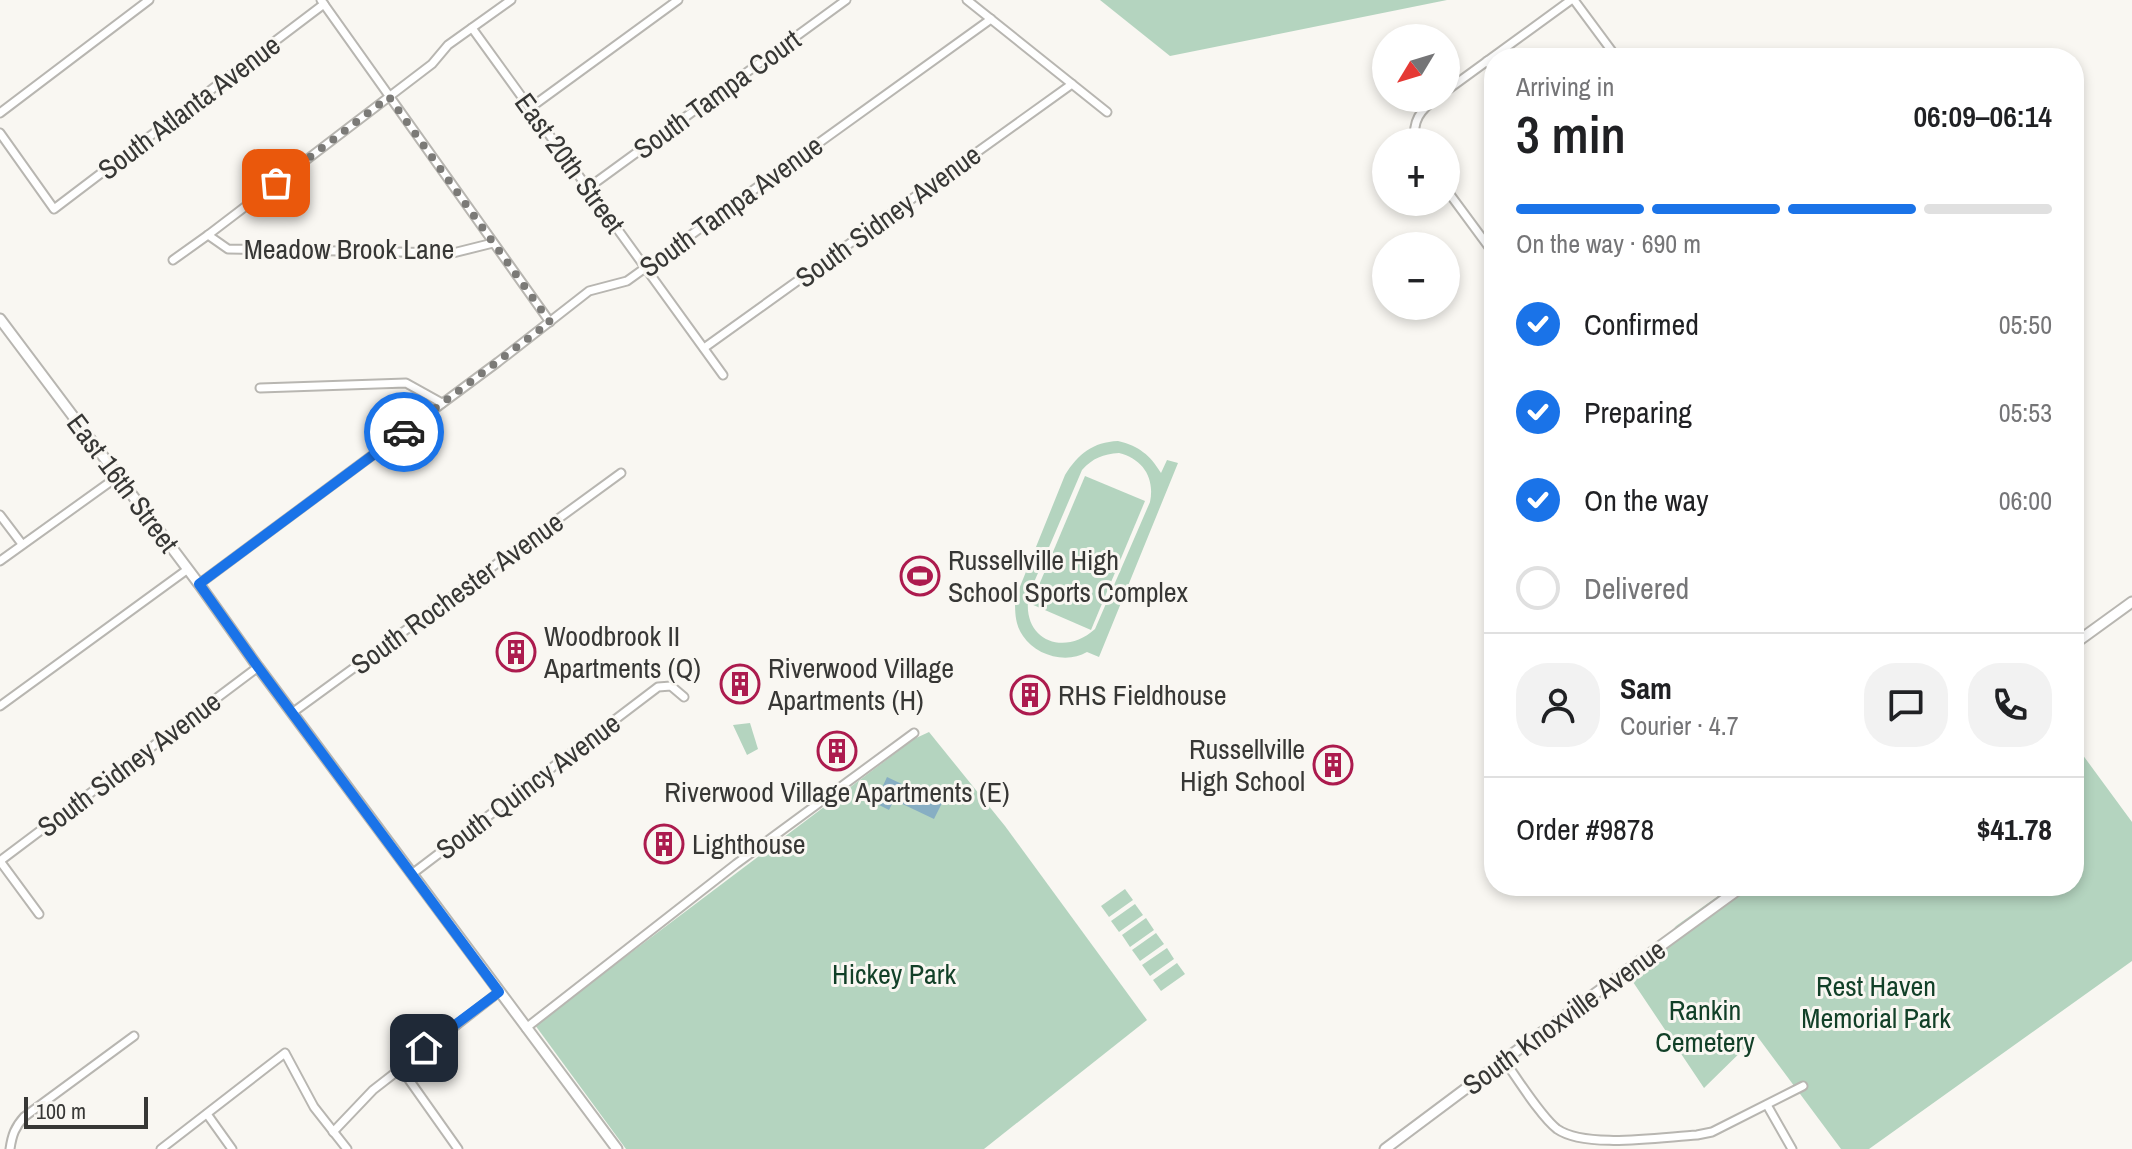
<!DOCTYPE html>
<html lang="en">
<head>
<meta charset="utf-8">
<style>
  body { margin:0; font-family:"Archivo Narrow",sans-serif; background:#f2f2f2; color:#202124; height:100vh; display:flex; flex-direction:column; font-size:30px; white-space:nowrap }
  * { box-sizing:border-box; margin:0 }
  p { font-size:26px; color:#757577 }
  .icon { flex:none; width:44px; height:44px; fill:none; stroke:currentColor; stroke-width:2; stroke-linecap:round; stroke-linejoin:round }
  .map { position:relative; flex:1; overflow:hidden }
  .panel { position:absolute; left:1484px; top:48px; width:600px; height:848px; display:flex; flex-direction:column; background:#fff; border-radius:32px; box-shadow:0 4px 12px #0003 }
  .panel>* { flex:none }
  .needle { width:52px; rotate:232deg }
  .controls { position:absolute; left:1372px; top:24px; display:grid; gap:16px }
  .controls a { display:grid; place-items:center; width:88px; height:88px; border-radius:50%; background:#fff; box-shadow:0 4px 12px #0003; font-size:40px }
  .scale { position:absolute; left:24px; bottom:20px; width:124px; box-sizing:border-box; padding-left:8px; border:4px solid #373735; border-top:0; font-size:22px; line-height:28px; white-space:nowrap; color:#373735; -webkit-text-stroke:6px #f9f7f2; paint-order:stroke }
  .pin { position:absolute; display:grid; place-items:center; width:68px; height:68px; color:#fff; margin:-34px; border-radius:16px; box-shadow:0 4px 12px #0006 }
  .courier { position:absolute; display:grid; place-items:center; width:80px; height:80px; margin:-40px; border:6px solid #1a73e8; border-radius:50%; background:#fff; color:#222; box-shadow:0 2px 10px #0007 }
  .summary em { font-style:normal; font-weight:600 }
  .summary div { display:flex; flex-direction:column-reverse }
  .summary { display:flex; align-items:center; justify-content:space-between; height:136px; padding:0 32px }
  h1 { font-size:52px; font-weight:600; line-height:60px }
  .bar { display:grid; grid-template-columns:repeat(4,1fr); gap:12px 8px; align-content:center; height:96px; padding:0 32px }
  .bar i { height:10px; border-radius:6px; background:#e0e0e0 }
  .bar .active { background:#1a73e8 }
  .bar p { grid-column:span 4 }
  .line { display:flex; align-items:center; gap:20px; padding:0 32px; border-top:2px solid #e0e0e0 }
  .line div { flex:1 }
  .round { display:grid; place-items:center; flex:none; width:84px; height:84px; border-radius:32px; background:#f2f2f2 }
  ol { padding:0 32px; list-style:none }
  li { display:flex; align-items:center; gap:24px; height:88px }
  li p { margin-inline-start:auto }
  li .icon { padding:8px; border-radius:50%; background:#1a73e8; color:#fff; stroke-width:4 }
  li:last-child { color:#757577 }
  li i { width:44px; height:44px; border:4px solid #e0e0e0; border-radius:50% }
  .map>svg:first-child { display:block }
  .green { fill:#b4d4bf; fill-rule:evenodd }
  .water { fill:#87aec3 }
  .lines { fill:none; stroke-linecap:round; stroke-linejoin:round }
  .street-casing { stroke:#b8b6b1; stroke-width:11 }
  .secondary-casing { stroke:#b8b6b1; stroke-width:13 }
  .street { stroke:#fff; stroke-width:7 }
  .secondary { stroke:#fff; stroke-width:9 }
  .done { stroke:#7b7a77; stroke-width:8; stroke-dasharray:0 14.4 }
  .route { stroke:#1a73e8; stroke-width:10 }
  .labels { text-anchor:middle; stroke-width:6; stroke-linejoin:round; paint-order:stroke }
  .street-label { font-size:28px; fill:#373735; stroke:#f9f7f2 }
  .poi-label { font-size:28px; fill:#373735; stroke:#f9f7f2; text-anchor:start }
  .park-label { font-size:28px; fill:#124028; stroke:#f9f7f2 }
</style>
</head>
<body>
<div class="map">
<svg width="2132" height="1149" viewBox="0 0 2132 1149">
  <rect width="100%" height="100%" fill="#f9f7f2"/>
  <g class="green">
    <polygon points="1100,0 1447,0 1170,56"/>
    <path d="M1118,441c21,5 32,14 43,32l6,-13 11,3 -79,194 -12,-5c-20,12 -51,4 -64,-16 -8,-11 -8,-24 -8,-37l50,-124c13,-21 28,-33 53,-34zM1119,453c24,6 36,25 31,49l-55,127c-32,29 -75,10 -66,-35l53,-124c11,-12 21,-16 37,-17z"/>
    <polygon points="1085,476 1145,501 1091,630 1031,604"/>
    <polygon points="750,723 758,749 747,755 733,725"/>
    <polygon points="929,732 1005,826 1147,1020 984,1149 626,1149 535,1025 914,739"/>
    <polygon points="2074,743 2132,822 2132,961 1869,1149 1841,1149 1757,1036 1704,1088 1631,979 1676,926 1732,886 2074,886"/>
    <polygon points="1125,889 1133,900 1109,917 1101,906"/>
    <polygon points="1135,904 1143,915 1119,932 1111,921"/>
    <polygon points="1146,918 1154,930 1130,947 1122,935"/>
    <polygon points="1156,933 1164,944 1140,961 1132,950"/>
    <polygon points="1167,948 1174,959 1150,976 1142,965"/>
    <polygon points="1177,963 1185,974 1161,991 1153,980"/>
  </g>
  <polygon class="water" points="887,777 942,803 934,819 894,800 889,810 875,803"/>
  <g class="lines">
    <defs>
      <g id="street">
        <polyline points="321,0 550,322"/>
        <polyline points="967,0 1107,112"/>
        <polyline points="1574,0 1617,58"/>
        <polyline points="472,28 723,375"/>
        <polyline points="1487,61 1494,71"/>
        <polyline points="1446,91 1571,0"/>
        <polyline points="530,108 678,0"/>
        <polyline points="0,113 149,0"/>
        <polyline points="0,133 54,209 324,4"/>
        <path d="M1415,142c-3,-21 5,-32 22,-44"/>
        <polyline points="588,188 846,0"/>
        <polyline points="1446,189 1494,254"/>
        <polyline points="208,235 228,249 453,253 493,243"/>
        <polyline points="173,260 208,235 432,64 448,45 511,0"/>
        <polyline points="704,348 1072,84"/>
        <polyline points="260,388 406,383 442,403"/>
        <polyline points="0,515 22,544"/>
        <polyline points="0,561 117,477"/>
        <polyline points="199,584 498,362 589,291 627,281 991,19"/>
        <polyline points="0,706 188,569"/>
        <polyline points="292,713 621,473"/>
        <polyline points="412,874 658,687 671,686 684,697"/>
        <polyline points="39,914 0,861 258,667"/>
        <polyline points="526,1028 736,864 914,733"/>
        <path d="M1504,1060c13,18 37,57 53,69 29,20 104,8 140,6l15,-3 91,-46"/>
        <polyline points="400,1067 458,1149"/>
        <polyline points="1767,1105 1792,1149"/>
        <polyline points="207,1114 232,1149"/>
        <polyline points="333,1132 373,1090 499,992"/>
        <path d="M10,1149c2,-14 5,-22 14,-32l110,-81"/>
        <polyline points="161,1149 285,1053 314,1107 347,1149"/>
      </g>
      <g id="secondary">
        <polyline points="0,319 199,584 258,667 617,1149"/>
        <polyline points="2074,644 2132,602"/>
        <polyline points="1385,1149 1504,1060 1743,886"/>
      </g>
    </defs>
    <use href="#street" class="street-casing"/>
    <use href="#secondary" class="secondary-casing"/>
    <use href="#street" class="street"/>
    <use href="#secondary" class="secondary"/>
  </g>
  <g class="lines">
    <polyline class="done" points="276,183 389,97 550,322 404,432"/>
    <polyline class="route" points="404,432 199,584 258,667 499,992 424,1048"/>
  </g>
  <defs>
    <symbol id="stadium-ring" viewBox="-11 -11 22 22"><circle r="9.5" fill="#f9f7f2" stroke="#ac1b4e" stroke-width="1.5"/><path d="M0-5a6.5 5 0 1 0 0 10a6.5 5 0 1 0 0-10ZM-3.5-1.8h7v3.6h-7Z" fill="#ac1b4e"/></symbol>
    <symbol id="building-ring" viewBox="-11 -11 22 22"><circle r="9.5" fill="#f9f7f2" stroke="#ac1b4e" stroke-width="1.5"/><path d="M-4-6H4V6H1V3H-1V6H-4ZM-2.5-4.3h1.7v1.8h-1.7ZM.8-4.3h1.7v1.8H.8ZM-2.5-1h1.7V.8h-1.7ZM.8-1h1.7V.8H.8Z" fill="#ac1b4e"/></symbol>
  </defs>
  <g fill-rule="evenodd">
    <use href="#stadium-ring" x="898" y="554" width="44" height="44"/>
    <use href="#building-ring" x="494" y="630" width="44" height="44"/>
    <use href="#building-ring" x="718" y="662" width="44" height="44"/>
    <use href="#building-ring" x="1008" y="673" width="44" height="44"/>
    <use href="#building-ring" x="815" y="729" width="44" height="44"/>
    <use href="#building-ring" x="1311" y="743" width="44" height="44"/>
    <use href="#building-ring" x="642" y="822" width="44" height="44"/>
  </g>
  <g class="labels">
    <g class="street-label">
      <text transform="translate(717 94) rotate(-36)" y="10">South Tampa Court</text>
      <text transform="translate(189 107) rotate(-37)" y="10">South Atlanta Avenue</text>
      <text transform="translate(570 163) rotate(54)" y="10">East 20th Street</text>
      <text transform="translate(731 206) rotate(-36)" y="10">South Tampa Avenue</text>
      <text transform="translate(888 216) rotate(-36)" y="10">South Sidney Avenue</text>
      <text x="349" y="259">Meadow Brook Lane</text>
      <text transform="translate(123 483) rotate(53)" y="10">East 16th Street</text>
      <text transform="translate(457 593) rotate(-36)" y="10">South Rochester Avenue</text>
      <text transform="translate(129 764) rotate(-37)" y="10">South Sidney Avenue</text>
      <text transform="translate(528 786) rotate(-37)" y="10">South Quincy Avenue</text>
      <text transform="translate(1564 1017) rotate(-36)" y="10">South Knoxville Avenue</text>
    </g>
    <g class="poi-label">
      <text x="948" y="570">Russellville High<tspan x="948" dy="32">School Sports Complex</tspan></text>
      <text x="544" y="646">Woodbrook II<tspan x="544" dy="32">Apartments (Q)</tspan></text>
      <text x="768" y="678">Riverwood Village<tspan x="768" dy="32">Apartments (H)</tspan></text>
      <text x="1058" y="705">RHS Fieldhouse</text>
      <text x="1305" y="759" text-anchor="end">Russellville<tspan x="1305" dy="32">High School</tspan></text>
      <text x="837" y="802" text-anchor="middle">Riverwood Village Apartments (E)</text>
      <text x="692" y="854">Lighthouse</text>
    </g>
    <g class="park-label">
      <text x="894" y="984">Hickey Park</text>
      <text x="1876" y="996">Rest Haven<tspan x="1876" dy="32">Memorial Park</tspan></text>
      <text x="1705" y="1020">Rankin<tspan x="1705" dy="32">Cemetery</tspan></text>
    </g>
  </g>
</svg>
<div class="controls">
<a><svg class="needle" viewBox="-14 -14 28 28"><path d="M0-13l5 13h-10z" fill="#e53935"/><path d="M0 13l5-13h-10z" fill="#757577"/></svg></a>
<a>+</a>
<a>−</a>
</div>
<div class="scale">100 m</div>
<div class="pin" style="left:276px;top:183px;background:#ea580c"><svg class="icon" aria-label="bag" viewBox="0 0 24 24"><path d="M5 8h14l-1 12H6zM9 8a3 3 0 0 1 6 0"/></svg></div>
<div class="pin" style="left:424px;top:1048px;background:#1f2937"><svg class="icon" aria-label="home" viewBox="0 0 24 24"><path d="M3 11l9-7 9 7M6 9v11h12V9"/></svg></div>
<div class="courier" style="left:404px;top:432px"><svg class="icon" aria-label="car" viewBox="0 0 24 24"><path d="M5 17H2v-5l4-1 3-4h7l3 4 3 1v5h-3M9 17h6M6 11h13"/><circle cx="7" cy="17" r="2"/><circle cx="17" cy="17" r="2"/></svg></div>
<section class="panel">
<div class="summary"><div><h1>3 min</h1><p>Arriving in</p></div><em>06:09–06:14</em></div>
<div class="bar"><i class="active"></i><i class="active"></i><i class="active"></i><i></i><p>On the way · 690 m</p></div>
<ol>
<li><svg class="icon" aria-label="check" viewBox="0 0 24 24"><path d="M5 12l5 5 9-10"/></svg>Confirmed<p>05:50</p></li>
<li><svg class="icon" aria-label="check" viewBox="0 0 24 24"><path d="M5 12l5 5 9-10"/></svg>Preparing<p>05:53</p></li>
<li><svg class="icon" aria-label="check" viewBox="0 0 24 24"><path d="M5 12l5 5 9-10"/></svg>On the way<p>06:00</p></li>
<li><i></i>Delivered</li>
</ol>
<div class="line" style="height:144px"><a class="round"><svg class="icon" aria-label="person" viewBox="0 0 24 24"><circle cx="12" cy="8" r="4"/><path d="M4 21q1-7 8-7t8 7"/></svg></a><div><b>Sam</b><p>Courier · 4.7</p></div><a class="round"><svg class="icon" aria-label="chat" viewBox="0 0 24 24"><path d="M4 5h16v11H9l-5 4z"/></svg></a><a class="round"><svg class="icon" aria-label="phone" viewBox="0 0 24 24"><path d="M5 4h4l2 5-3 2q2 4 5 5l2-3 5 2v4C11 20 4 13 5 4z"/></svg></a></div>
<div class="line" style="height:104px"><div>Order #9878</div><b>$41.78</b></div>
</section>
</div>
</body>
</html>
